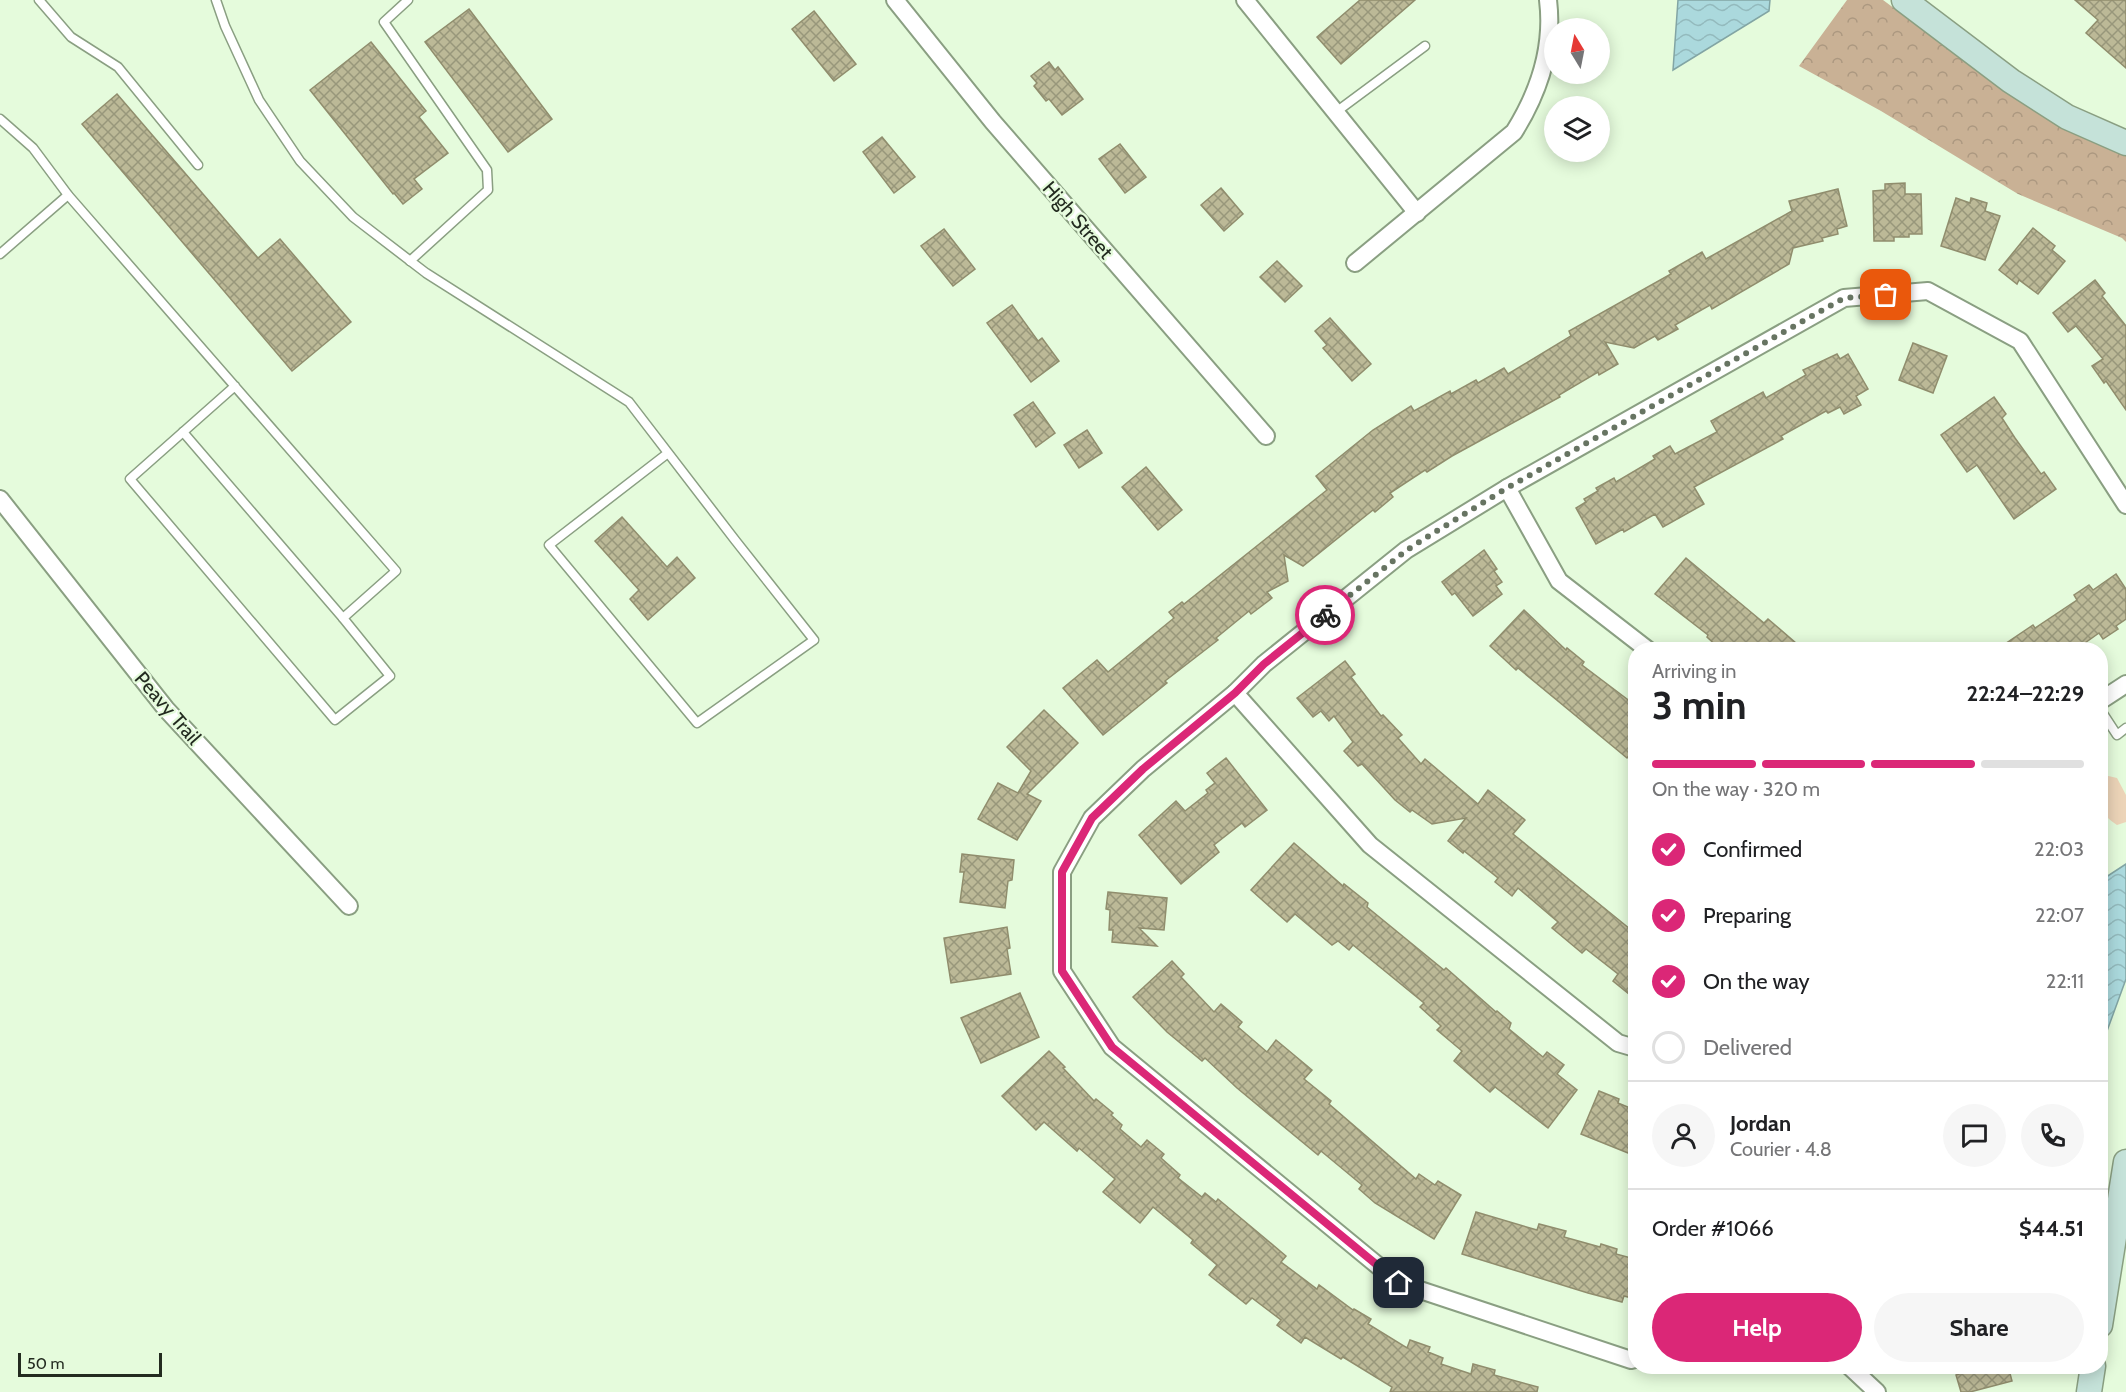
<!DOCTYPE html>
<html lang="en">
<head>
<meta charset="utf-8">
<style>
  body { margin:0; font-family:Cabin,sans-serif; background:#f6f6f6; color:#202124; height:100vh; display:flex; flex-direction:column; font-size:22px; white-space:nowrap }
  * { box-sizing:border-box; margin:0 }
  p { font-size:20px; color:#757577 }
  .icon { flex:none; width:33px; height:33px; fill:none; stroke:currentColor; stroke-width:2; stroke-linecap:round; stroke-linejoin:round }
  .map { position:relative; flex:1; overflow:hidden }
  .sheet { position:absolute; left:1628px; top:642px; width:480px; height:732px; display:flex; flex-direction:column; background:#fff; border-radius:24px; box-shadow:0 3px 15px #0003 }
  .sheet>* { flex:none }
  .needle { width:39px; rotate:350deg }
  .fabs { position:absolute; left:1544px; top:18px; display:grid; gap:12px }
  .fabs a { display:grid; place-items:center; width:66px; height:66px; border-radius:50%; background:#fff; box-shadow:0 3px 15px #0003; font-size:30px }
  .scale { position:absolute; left:18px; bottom:15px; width:144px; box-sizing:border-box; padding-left:6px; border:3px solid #232b20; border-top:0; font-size:16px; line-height:21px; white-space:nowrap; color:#232b20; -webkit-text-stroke:4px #e5fbdc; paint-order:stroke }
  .pin { position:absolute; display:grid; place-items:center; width:51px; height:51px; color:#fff; margin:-26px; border-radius:12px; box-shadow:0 3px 9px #0006 }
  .courier { position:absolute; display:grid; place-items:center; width:60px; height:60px; margin:-30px; border:4px solid #db2777; border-radius:50%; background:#fff; color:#222; box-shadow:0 2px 8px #0007 }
  .summary em { font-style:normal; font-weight:700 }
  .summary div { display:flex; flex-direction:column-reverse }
  .summary { display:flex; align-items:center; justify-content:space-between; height:102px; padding:0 24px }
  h1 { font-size:39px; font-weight:700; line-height:45px }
  .bar { display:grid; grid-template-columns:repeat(4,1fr); gap:9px 6px; align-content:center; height:72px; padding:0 24px }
  .bar i { height:8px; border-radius:4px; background:#e0e0e0 }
  .bar .current { background:#db2777 }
  .bar p { grid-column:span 4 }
  .line { display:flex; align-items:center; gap:15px; padding:0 24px; border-top:2px solid #e0e0e0 }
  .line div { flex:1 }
  .round { display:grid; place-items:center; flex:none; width:63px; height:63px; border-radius:32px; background:#f6f6f6 }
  ol { padding:0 24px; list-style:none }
  li { display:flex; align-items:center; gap:18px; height:66px }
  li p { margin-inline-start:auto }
  li .icon { padding:6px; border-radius:50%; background:#db2777; color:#fff; stroke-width:4 }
  li:last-child { color:#757577 }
  li i { width:33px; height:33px; border:3px solid #e0e0e0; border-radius:50% }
  .button { display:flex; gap:12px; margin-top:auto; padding:12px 24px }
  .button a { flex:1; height:69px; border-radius:36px; background:#db2777; color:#fff; font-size:24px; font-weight:700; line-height:69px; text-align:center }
  .button a+a { background:#f6f6f6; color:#202124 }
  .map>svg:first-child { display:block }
  .forest { fill:url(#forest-crowns) }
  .green { fill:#ecd4b8 }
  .water { fill:url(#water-waves); stroke:#82a5a4; stroke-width:1.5 }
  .building { fill:url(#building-cross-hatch); stroke:#908d6d; stroke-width:1.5 }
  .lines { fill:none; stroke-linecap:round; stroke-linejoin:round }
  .lane-casing { stroke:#8a9f82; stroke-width:11 }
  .street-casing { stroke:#8a9f82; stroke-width:20 }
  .secondary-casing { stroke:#8a9f82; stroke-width:27 }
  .lane { stroke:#fff; stroke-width:8 }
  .street { stroke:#fff; stroke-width:16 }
  .secondary { stroke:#c5e2d9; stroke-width:24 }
  .done { stroke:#677462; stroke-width:6; stroke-dasharray:0 10.8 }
  .route { stroke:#db2777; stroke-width:8 }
  .labels { text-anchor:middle; stroke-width:4.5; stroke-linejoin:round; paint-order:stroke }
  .street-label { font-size:20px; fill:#232b20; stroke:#e5fbdc }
</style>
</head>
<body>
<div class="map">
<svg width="2126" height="1392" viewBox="0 0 2126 1392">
  <defs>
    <pattern id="forest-crowns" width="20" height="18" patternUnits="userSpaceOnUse" patternTransform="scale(1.5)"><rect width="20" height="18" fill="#c9b195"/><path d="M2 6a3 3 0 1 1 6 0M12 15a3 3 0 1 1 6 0" fill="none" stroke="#ac9880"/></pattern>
    <pattern id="water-waves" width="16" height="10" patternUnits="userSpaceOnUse" patternTransform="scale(1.5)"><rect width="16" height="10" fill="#abd9dd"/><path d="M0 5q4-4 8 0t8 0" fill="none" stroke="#93babd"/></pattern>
    <pattern id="building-cross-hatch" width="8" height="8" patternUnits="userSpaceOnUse" patternTransform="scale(1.5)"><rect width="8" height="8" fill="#bcb997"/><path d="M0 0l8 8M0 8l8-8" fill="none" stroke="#98977b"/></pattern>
  </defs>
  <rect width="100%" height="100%" fill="#e5fbdc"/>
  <polygon class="forest" points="1847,0 1883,0 1961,58 2059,125 2096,143 2126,154 2126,242 2122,238 2018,194 1881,111 1799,66"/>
  <path class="green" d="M2104,775l13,3 9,17v27l-9,3c-22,-15 -17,-23 -17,-48z"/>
  <g class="water">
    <polygon points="1678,0 1770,0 1769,11 1673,70"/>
    <polygon points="2126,864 2126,979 2107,1031 2100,1062 2100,881"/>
  </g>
  <g class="building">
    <polygon points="1360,0 1415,0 1341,64 1317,37"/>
    <polygon points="2075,0 2126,0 2126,68 2086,33 2098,20"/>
    <polygon points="469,9 552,119 508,152 425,42"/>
    <polygon points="814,11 856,64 834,81 792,29"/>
    <polygon points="371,42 426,111 419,117 448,153 414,179 422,189 403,204 394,193 393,194 310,90"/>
    <polygon points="1049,62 1055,70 1058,67 1083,99 1062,115 1049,99 1046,101 1034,86 1037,83 1031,76"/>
    <polygon points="117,94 258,258 280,239 351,322 292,371 82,124"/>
    <polygon points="882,137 915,177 894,193 863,152"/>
    <polygon points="1120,144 1146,177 1125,193 1099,159"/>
    <polygon points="1905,183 1905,194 1921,194 1922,234 1909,234 1909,237 1894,237 1894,241 1874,241 1873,191 1885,190 1885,184"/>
    <polygon points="1221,188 1243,214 1224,231 1201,205"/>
    <polygon points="1838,189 1847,226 1837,229 1838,234 1822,238 1823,241 1793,248 1789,264 1712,309 1710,305 1675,325 1678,329 1658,340 1655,336 1634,348 1605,342 1618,364 1599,375 1598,372 1559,395 1560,397 1452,456 1427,472 1425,470 1390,493 1393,497 1375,512 1373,510 1303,566 1284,555 1288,581 1267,592 1272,598 1251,614 1249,611 1216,638 1218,640 1165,681 1167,683 1103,735 1063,688 1097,660 1108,672 1174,618 1169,612 1182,602 1184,604 1327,490 1316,476 1373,430 1411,406 1414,411 1450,391 1451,394 1476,380 1478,383 1504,368 1508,374 1571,336 1569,331 1671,274 1669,271 1702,252 1706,259 1792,211 1789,201"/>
    <polygon points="1956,198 1970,203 1971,198 1987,203 1985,211 2000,216 1985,260 1941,246"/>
    <polygon points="2033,228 2055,246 2052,250 2065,261 2038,294 2019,280 2017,284 1999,270"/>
    <polygon points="944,229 975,269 953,286 921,246"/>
    <polygon points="1277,261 1302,286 1285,302 1260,277"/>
    <polygon points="2095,280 2105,293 2102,296 2126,326 2126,410 2106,381 2104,383 2092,366 2103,359 2076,326 2068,332 2053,313"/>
    <polygon points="1012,305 1038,341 1042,338 1059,361 1031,382 987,323"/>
    <polygon points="1330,318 1371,364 1352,381 1323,348 1327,345 1315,331"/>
    <polygon points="1913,343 1947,356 1933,393 1899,380"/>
    <polygon points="1837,354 1840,359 1848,354 1868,389 1856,396 1861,405 1844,414 1840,407 1828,413 1826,411 1781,436 1783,439 1694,487 1704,504 1663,527 1655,514 1624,532 1623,529 1596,544 1576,508 1586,502 1584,499 1598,491 1596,488 1614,478 1616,482 1655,459 1653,456 1670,446 1675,454 1717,432 1711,421 1763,392 1766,398 1806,375 1803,370"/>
    <polygon points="1994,397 2006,414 2002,418 2015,438 2041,474 2044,472 2056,489 2014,519 1977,465 1967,472 1941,435"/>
    <polygon points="1033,402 1055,433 1036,447 1014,415"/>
    <polygon points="1087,430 1102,453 1079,468 1064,445"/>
    <polygon points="1146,467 1182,510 1158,530 1122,487"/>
    <polygon points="622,517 667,567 677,557 695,578 648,620 630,599 639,590 595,541"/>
    <polygon points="1484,550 1497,569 1494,571 1502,582 1496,586 1502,594 1473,616 1455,593 1452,595 1442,582"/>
    <polygon points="1686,558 1764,623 1768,619 1804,650 1738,650 1731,643 1726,650 1721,650 1707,637 1708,635 1655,594"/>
    <polygon points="2116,574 2126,589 2126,619 2116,626 2118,629 2103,639 2099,633 2075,650 1996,650 2033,625 2035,628 2077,600 2074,595 2089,585 2093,590"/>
    <polygon points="1524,610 1566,650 1567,648 1584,662 1582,665 1635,705 1635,748 1627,758 1518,668 1516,670 1490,646"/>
    <polygon points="1345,661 1355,674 1351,677 1381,716 1383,715 1402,735 1398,738 1421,764 1425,759 1478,804 1488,790 1525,820 1513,834 1635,933 1635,999 1613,981 1618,974 1586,949 1582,953 1552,928 1558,922 1518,888 1512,896 1495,882 1498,878 1464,851 1463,853 1448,841 1466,818 1432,824 1412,810 1410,812 1395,800 1362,764 1358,766 1344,751 1353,742 1334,716 1329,721 1321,711 1313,717 1297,698"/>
    <polygon points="1044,710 1078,743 1027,794 1041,801 1017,840 978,819 998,783 1018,793 1031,771 1007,747"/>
    <polygon points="1226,758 1267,810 1245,827 1242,823 1214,845 1219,852 1181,884 1139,835 1176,801 1185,811 1208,793 1206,790 1215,783 1207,773"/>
    <polygon points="1294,843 1343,886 1344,884 1368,903 1367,907 1444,970 1446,968 1496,1012 1497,1011 1511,1023 1509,1029 1543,1057 1547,1052 1564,1065 1557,1074 1577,1090 1548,1128 1495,1087 1490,1092 1454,1061 1462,1051 1437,1030 1441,1026 1420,1007 1424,1003 1353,945 1349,950 1338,941 1332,945 1295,914 1287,922 1251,890"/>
    <polygon points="962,854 1014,860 1012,880 1008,881 1005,908 960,902 964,872 960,872"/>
    <polygon points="1108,892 1167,898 1164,930 1139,928 1157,946 1112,942 1113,930 1109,930 1110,910 1106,909"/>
    <polygon points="1007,927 1010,948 1007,949 1011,974 951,983 944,938"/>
    <polygon points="1172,961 1184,974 1181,977 1214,1012 1221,1004 1242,1022 1238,1027 1267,1052 1276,1040 1312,1070 1304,1079 1331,1101 1329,1104 1416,1179 1419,1174 1435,1185 1438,1181 1461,1195 1434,1239 1375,1203 1359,1189 1362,1185 1321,1151 1318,1155 1237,1088 1205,1058 1202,1061 1167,1032 1133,997"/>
    <polygon points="1020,993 1039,1037 981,1063 961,1018"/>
    <polygon points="1049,1051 1065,1067 1063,1068 1094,1101 1096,1099 1113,1113 1111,1115 1122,1125 1120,1129 1141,1147 1147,1140 1164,1154 1161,1158 1180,1175 1178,1178 1202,1197 1205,1193 1216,1202 1218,1199 1286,1256 1281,1262 1317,1289 1319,1285 1353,1310 1354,1309 1371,1319 1368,1324 1407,1348 1410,1340 1430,1347 1428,1352 1443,1358 1441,1364 1471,1374 1473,1364 1495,1370 1494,1375 1538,1387 1537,1392 1390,1392 1392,1387 1343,1357 1341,1359 1305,1337 1301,1343 1277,1325 1281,1320 1252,1298 1246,1304 1209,1275 1217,1265 1191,1243 1193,1240 1153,1207 1140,1223 1103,1192 1115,1179 1079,1148 1077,1151 1044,1122 1036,1130 1002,1096"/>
    <polygon points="1599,1091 1619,1099 1618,1103 1635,1110 1635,1136 1628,1153 1581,1134"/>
    <polygon points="1476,1212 1537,1230 1539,1224 1566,1231 1564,1237 1600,1247 1601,1244 1617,1249 1616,1254 1635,1259 1635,1299 1624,1296 1622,1302 1588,1293 1462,1254"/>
    <polygon points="1963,1366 2008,1366 2012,1381 1970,1392 1961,1392 1956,1375 1965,1372"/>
  </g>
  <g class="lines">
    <defs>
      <g id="lane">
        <polyline points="39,0 71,37 118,67 198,165"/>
        <polyline points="216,0 225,26 259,100 300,161 353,217 426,273 629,402 735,540 814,640 697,723 549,545 668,453"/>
        <polyline points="408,0 384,22 487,170 488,190 410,261"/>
        <polyline points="1336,112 1425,46"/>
        <polyline points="0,119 33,148 68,195 396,571 343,618 390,676 335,720 130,479 235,386"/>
        <polyline points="0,254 68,195"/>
        <polyline points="183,432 343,618"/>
        <polyline points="2100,709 2117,735 2126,728"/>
      </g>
      <g id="street">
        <polyline points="895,0 993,122 1266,436"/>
        <polyline points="1245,0 1417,213"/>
        <path d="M1355,263l159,-131c25,-40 40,-84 34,-132"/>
        <polyline points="1507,488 1559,581 1648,650"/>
        <polyline points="0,499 166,709 349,906"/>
        <polyline points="1235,693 1370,845 1618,1043 1635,1048"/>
        <polyline points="2100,701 2126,684"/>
        <polyline points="1635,1359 1631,1360 1399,1283 1112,1047 1062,971 1062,872 1092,818 1143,769 1235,693 1264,664 1406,550 1507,488 1844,298 1928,291 2020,341 2126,505"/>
        <polyline points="1849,1366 1877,1392"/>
      </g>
      <g id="secondary">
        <polyline points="1904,0 2011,81 2067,117 2126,143"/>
        <polyline points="2100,1325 2126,1162"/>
        <polyline points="2089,1392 2093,1366"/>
      </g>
    </defs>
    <use href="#lane" class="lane-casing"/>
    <use href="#street" class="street-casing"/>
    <use href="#secondary" class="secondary-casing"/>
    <use href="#lane" class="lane"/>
    <use href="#street" class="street"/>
    <use href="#secondary" class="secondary"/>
  </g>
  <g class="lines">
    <polyline class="done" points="1325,615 1407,550 1427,537 1507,488 1844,298 1886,295"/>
    <polyline class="route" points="1325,615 1264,664 1235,693 1143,769 1092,818 1062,872 1062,971 1112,1047 1399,1283"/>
  </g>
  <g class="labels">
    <g class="street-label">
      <text transform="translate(1078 220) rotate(49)" y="7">High Street</text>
      <text transform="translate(168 708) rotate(49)" y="7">Peavy Trail</text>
    </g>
  </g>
</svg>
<div class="fabs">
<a><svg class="needle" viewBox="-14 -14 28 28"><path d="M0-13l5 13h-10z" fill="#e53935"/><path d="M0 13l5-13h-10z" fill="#757577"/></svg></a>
<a><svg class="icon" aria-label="layers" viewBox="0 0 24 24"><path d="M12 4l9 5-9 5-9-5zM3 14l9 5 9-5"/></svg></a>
</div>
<div class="scale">50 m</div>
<div class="pin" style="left:1886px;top:295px;background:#ea580c"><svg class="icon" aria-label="bag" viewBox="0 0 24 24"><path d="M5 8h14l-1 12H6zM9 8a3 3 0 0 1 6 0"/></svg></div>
<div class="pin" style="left:1399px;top:1283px;background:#1f2937"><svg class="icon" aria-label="home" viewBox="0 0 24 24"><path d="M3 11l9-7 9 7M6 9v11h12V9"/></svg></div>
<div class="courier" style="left:1325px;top:615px"><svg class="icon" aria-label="bike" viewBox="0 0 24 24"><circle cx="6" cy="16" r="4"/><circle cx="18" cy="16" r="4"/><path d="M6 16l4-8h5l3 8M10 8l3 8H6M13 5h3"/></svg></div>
<section class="sheet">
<div class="summary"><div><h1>3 min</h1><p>Arriving in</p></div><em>22:24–22:29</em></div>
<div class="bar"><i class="current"></i><i class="current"></i><i class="current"></i><i></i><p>On the way · 320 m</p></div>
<ol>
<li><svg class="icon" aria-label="check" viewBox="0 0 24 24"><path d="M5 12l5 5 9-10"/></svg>Confirmed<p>22:03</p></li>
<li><svg class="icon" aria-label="check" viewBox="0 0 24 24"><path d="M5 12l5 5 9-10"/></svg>Preparing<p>22:07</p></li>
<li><svg class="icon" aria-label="check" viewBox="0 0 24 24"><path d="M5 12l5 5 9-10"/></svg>On the way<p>22:11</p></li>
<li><i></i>Delivered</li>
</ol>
<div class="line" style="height:108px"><a class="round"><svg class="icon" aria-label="person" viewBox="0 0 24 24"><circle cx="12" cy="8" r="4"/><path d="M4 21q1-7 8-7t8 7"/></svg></a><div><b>Jordan</b><p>Courier · 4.8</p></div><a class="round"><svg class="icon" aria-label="chat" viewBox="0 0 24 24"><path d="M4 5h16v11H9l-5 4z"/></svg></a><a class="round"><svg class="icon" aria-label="phone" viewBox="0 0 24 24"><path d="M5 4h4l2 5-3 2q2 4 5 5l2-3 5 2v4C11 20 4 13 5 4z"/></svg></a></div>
<div class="line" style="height:78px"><div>Order #1066</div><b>$44.51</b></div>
<div class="button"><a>Help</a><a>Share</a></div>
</section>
</div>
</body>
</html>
